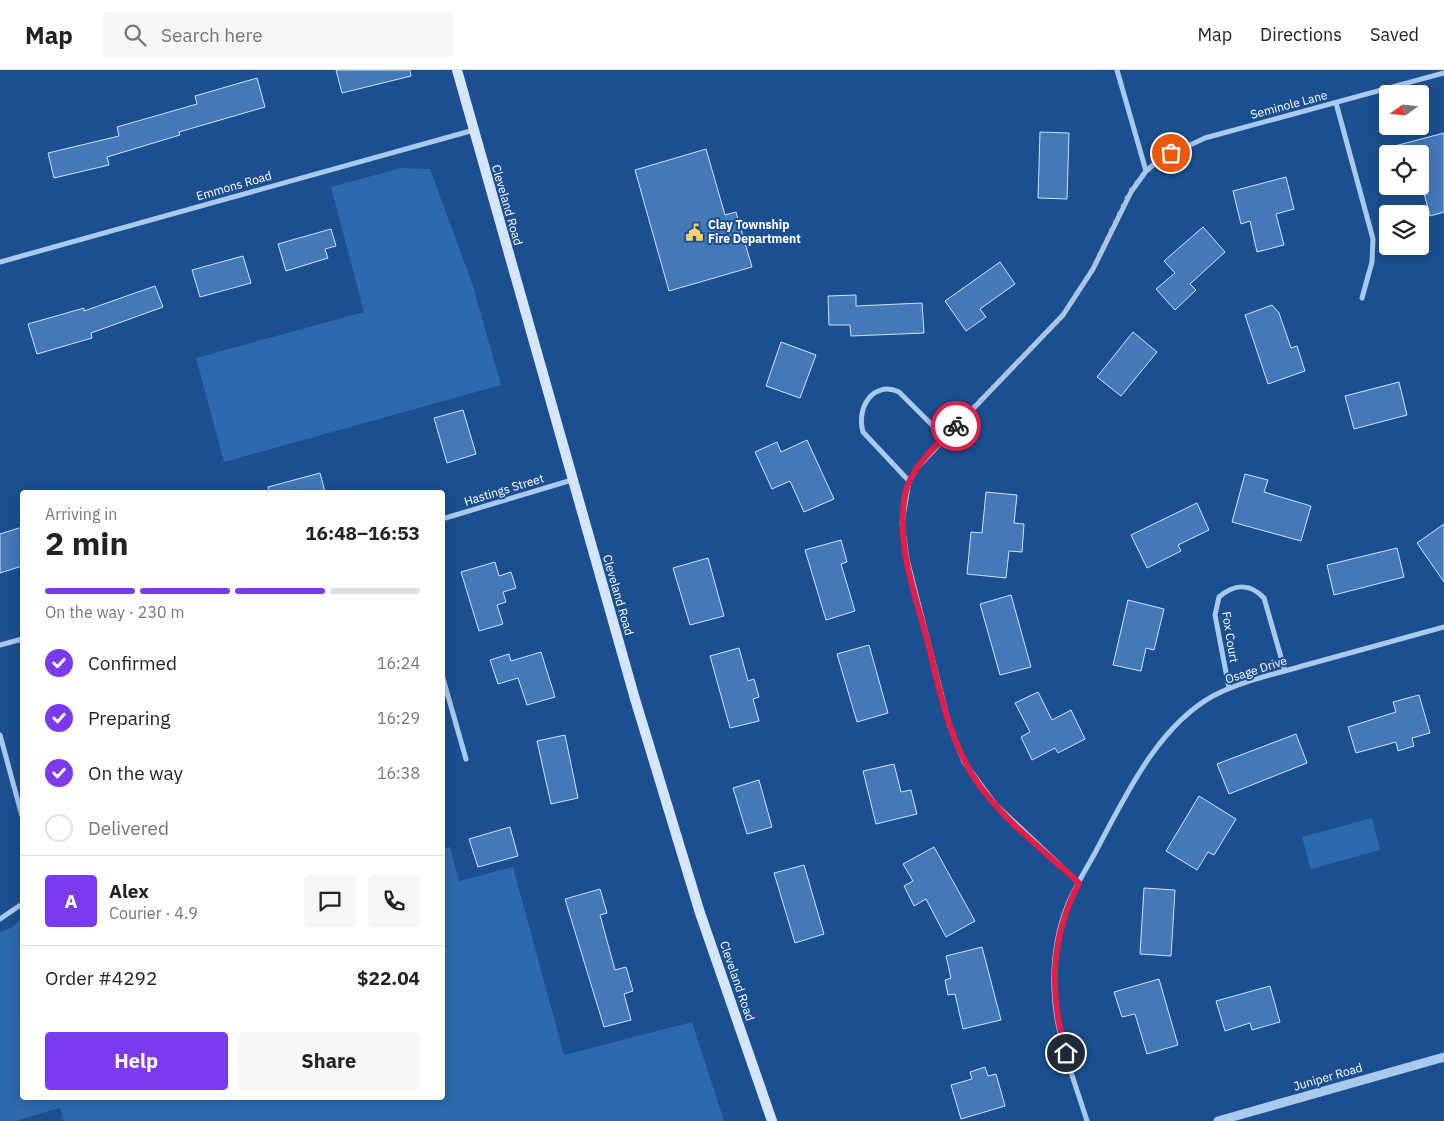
<!DOCTYPE html>
<html lang="en">
<head>
<meta charset="utf-8">
<style>
  body { margin:0; font-family:"IBM Plex Sans",sans-serif; background:#f6f6f6; color:#222; height:100vh; display:flex; flex-direction:column; font-size:19px; white-space:nowrap }
  * { box-sizing:border-box; margin:0 }
  p { font-size:16px; color:#767676 }
  .icon { flex:none; width:28px; height:28px; fill:none; stroke:currentColor; stroke-width:2; stroke-linecap:round; stroke-linejoin:round }
  .map { position:relative; flex:1; overflow:hidden }
  .sheet { position:absolute; left:20px; top:420px; width:425px; height:610px; display:flex; flex-direction:column; background:#fff; border-radius:5px; box-shadow:0 2px 12px #0003 }
  .sheet>* { flex:none }
  .needle { width:32px; rotate:255deg }
  .controls { position:absolute; left:1379px; top:15px; display:grid; gap:10px }
  .controls a { display:grid; place-items:center; width:50px; height:50px; border-radius:5px; background:#fff; box-shadow:0 2px 12px #0003; font-size:25px }
  .pin { position:absolute; display:grid; place-items:center; width:42px; height:42px; color:#fff; margin:-21px; border:2px solid #fff; border-radius:50%; box-shadow:0 1px 5px #0007 }
  .courier { position:absolute; display:grid; place-items:center; width:50px; height:50px; margin:-25px; border:4px solid #e11d48; border-radius:50%; background:#fff; color:#222; box-shadow:0 1px 6px #0007 }
  .summary em { font-style:normal; font-weight:700 }
  .summary div { display:flex; flex-direction:column-reverse }
  .summary { display:flex; align-items:center; justify-content:space-between; height:85px; padding:0 25px }
  h1 { font-size:32px; font-weight:700; line-height:38px }
  .bar { display:grid; grid-template-columns:repeat(4,1fr); gap:8px 5px; align-content:center; height:60px; padding:0 25px }
  .bar i { height:6px; border-radius:4px; background:#e0e0e0 }
  .bar .current { background:#7c3aed }
  .bar p { grid-column:span 4 }
  .line { display:flex; align-items:center; gap:12px; padding:0 25px; border-top:1px solid #e0e0e0 }
  .line div { flex:1 }
  .round { display:grid; place-items:center; flex:none; width:52px; height:52px; border-radius:5px; background:#f6f6f6 }
  ol { padding:0 25px; list-style:none }
  li { display:flex; align-items:center; gap:15px; height:55px }
  li p { margin-inline-start:auto }
  li .icon { padding:5px; border-radius:50%; background:#7c3aed; color:#fff; stroke-width:4 }
  li:last-child { color:#767676 }
  li i { width:28px; height:28px; border:2px solid #e0e0e0; border-radius:50% }
  .button { display:flex; gap:10px; margin-top:auto; padding:10px 25px }
  .button a { flex:1; height:58px; border-radius:5px; background:#7c3aed; color:#fff; font-size:20px; font-weight:700; line-height:58px; text-align:center }
  .button a+a { background:#f6f6f6; color:#222 }
  header { display:flex; align-items:center; gap:30px; box-sizing:border-box; height:70px; padding:0 25px; background:#fff; border-bottom:1px solid #e0e0e0 }
  header strong { font-size:24px }
  nav { display:flex; gap:28px; margin-inline-start:auto; font-size:18px }
  .search { width:350px; height:45px; background:#f6f6f6; display:flex; align-items:center; gap:12px; box-sizing:border-box; padding:0 18px; border-radius:5px; color:#767676; font-size:19px }
  .map>svg:first-child { display:block }
  .green { fill:#2e69ad }
  .building { fill:#4478b7; stroke:#cfe3fa }
  .lines { fill:none; stroke-linecap:round; stroke-linejoin:round }
  .minor { stroke:#a9c9ee; stroke-width:5 }
  .tertiary { stroke:#a9c9ee; stroke-width:9 }
  .secondary { stroke:#d6e6fa; stroke-width:10 }
  .done { stroke:#afc1d8; stroke-width:5; stroke-dasharray:0 9 }
  .route { stroke:#e11d48; stroke-width:6 }
  .labels { text-anchor:middle; stroke-width:4; stroke-linejoin:round; paint-order:stroke }
  .street-label { font-size:12px; fill:#fff; stroke:#1b4f8f }
  .poi-label { font-size:12px; font-weight:bold; fill:#fff; stroke:#1b4f8f; text-anchor:start }
</style>
</head>
<body>
<header>
<strong>Map</strong>
<div class="search"><svg class="icon" aria-label="search" viewBox="0 0 24 24"><circle cx="10" cy="10" r="6"/><path d="M15 15l6 6"/></svg>Search here</div>
<nav><a>Map</a><a>Directions</a><a>Saved</a></nav>
</header>
<div class="map">
<svg width="1444" height="1051" viewBox="0 0 1444 1051">
  <rect width="100%" height="100%" fill="#1b4f8f"/>
  <g class="green">
    <polygon points="401,98 430,99 472,213 501,315 224,392 196,288 364,242 331,117"/>
    <polygon points="1372,748 1380,780 1311,799 1302,767"/>
    <polygon points="450,777 459,811 513,797 564,985 692,952 724,1051 64,1051 60,1038 16,1051 0,1051 0,862 11,858 22,848 22,1028 442,1028 442,779"/>
  </g>
  <g class="building">
    <polygon points="336,0 410,0 411,6 342,23"/>
    <polygon points="257,8 265,37 179,62 180,65 107,87 109,95 54,108 48,83 119,66 117,57 197,34 195,26"/>
    <polygon points="1040,62 1069,63 1067,129 1038,128"/>
    <polygon points="1444,63 1444,142 1430,146 1420,108 1420,84 1387,84 1387,78"/>
    <polygon points="706,79 725,145 736,142 752,197 669,221 635,100"/>
    <polygon points="1286,107 1294,139 1276,144 1284,175 1257,182 1250,151 1241,154 1233,121"/>
    <polygon points="1203,157 1225,182 1190,214 1196,220 1175,240 1156,219 1175,203 1164,191"/>
    <polygon points="331,159 336,176 325,179 328,188 286,201 278,174"/>
    <polygon points="243,186 251,213 200,227 192,200"/>
    <polygon points="1000,192 1015,214 980,239 986,247 966,261 945,231"/>
    <polygon points="155,216 163,237 91,263 92,268 37,284 28,254 84,238 84,241"/>
    <polygon points="856,225 856,236 922,233 924,263 851,266 850,255 829,255 828,226"/>
    <polygon points="1272,235 1279,243 1291,278 1297,276 1305,301 1268,314 1245,245"/>
    <polygon points="1133,262 1157,282 1121,326 1097,307"/>
    <polygon points="781,272 816,285 800,328 766,316"/>
    <polygon points="1399,312 1407,345 1354,359 1345,326"/>
    <polygon points="463,340 476,384 447,393 434,348"/>
    <polygon points="807,370 834,429 804,442 790,411 772,419 755,382 777,372 781,382"/>
    <polygon points="320,403 325,422 269,422 268,417"/>
    <polygon points="1245,404 1268,410 1264,422 1311,436 1301,471 1232,452"/>
    <polygon points="986,422 1017,425 1014,453 1024,454 1022,482 1009,481 1006,508 967,504 971,462 982,463"/>
    <polygon points="1197,433 1209,460 1178,475 1181,481 1147,498 1131,465"/>
    <polygon points="1444,454 1444,512 1417,473"/>
    <polygon points="22,457 22,496 0,503 0,464"/>
    <polygon points="841,470 847,492 841,494 855,541 826,550 805,480"/>
    <polygon points="1397,478 1404,507 1334,525 1327,495"/>
    <polygon points="708,488 724,546 690,555 673,498"/>
    <polygon points="495,492 499,506 511,502 516,518 503,522 506,532 497,535 503,554 479,561 461,502"/>
    <polygon points="1011,525 1031,597 1000,605 980,534"/>
    <polygon points="1128,530 1164,539 1154,580 1146,578 1141,601 1113,595"/>
    <polygon points="869,575 888,643 857,652 837,584"/>
    <polygon points="739,578 748,611 754,609 759,627 753,629 759,651 730,658 710,586"/>
    <polygon points="541,582 555,627 527,635 518,608 498,614 490,590 509,584 511,591"/>
    <polygon points="1038,622 1052,650 1071,640 1085,669 1058,683 1055,678 1032,690 1021,667 1030,662 1015,633"/>
    <polygon points="1419,625 1430,663 1412,668 1414,676 1398,681 1396,672 1356,683 1348,657 1396,642 1393,632"/>
    <polygon points="1296,664 1307,693 1229,724 1217,694"/>
    <polygon points="565,665 578,728 551,734 537,671"/>
    <polygon points="894,694 901,722 911,720 917,744 876,754 863,701"/>
    <polygon points="759,710 772,757 747,764 733,718"/>
    <polygon points="1199,726 1236,749 1214,785 1208,782 1197,800 1166,781"/>
    <polygon points="510,757 518,786 478,797 469,769"/>
    <polygon points="934,777 975,851 946,867 926,829 914,836 904,816 913,811 903,794"/>
    <polygon points="804,795 824,864 795,873 774,803"/>
    <polygon points="1144,818 1175,820 1171,886 1140,884"/>
    <polygon points="600,819 607,843 600,845 615,900 626,897 633,921 624,924 631,950 604,957 565,829"/>
    <polygon points="982,877 1001,950 963,959 955,924 948,925 945,910 951,908 946,886"/>
    <polygon points="1159,909 1178,975 1147,984 1135,944 1122,947 1114,922"/>
    <polygon points="1270,916 1280,952 1252,960 1250,953 1225,961 1216,931"/>
    <polygon points="985,997 988,1006 996,1004 1005,1036 961,1049 951,1015 972,1009 970,1002"/>
  </g>
  <g class="lines">
    <g class="minor">
      <polyline points="1117,0 1146,101"/>
      <polyline points="1336,33 1373,169 1372,192 1362,228"/>
      <polyline points="0,192 474,60"/>
      <path d="M909,411l-46,-49c-7,-24 10,-52 36,-40l46,46"/>
      <polyline points="442,449 572,410"/>
      <polyline points="0,575 22,569"/>
      <polyline points="442,605 466,689"/>
      <path d="M1229,618l-14,-73 4,-18c15,-13 31,-14 45,1l21,73"/>
      <polyline points="0,665 22,746"/>
      <polyline points="1079,813 995,734 964,692 949,654 907,489 902,453 909,411 917,398 945,368 1063,245 1093,199 1131,122 1146,101 1160,89 1205,68 1444,3"/>
      <polyline points="0,849 22,834"/>
      <path d="M1087,1051c-13,-42 -32,-87 -33,-132 -1,-28 3,-58 14,-85 7,-18 19,-36 28,-53 29,-54 61,-124 117,-155 29,-15 62,-22 93,-31 46,-13 92,-25 138,-38"/>
    </g>
    <polyline class="tertiary" points="1218,1051 1444,987"/>
    <polyline class="secondary" points="457,0 635,629 700,843 772,1051"/>
  </g>
  <g class="lines">
    <polyline class="done" points="956,356 1063,245 1093,199 1130,122 1146,101 1171,83"/>
    <path class="route" d="M956,356c-18,18 -44,40 -50,65 -12,50 10,105 22,152 12,48 21,98 49,139 27,39 68,69 102,101 -29,55 -30,111 -13,170"/>
  </g>
  <defs>
    <symbol id="civic-bare" viewBox="-9 -9 18 18"><path d="M-.6-6.5H3V-4.5H.6V-3L4-1V1h2V6H-6V1h2V-1L-.6-3ZM-1.2 2.5V6h2.4V2.5Z" fill="#ffd166" stroke="#1b4f8f" stroke-width="2.5" paint-order="stroke"/></symbol>
  </defs>
  <g fill-rule="evenodd">
    <use href="#civic-bare" x="682" y="150" width="25" height="25"/>
  </g>
  <g class="labels">
    <g class="street-label">
      <text transform="translate(1289 35) rotate(-15)" y="4">Seminole Lane</text>
      <text transform="translate(234 116) rotate(-16)" y="4">Emmons Road</text>
      <text transform="translate(507 135) rotate(74)" y="4">Cleveland Road</text>
      <text transform="translate(504 420) rotate(-17)" y="4">Hastings Street</text>
      <text transform="translate(618 525) rotate(74)" y="4">Cleveland Road</text>
      <text transform="translate(1230 567) rotate(81)" y="4">Fox Court</text>
      <text transform="translate(1256 600) rotate(-18)" y="4">Osage Drive</text>
      <text transform="translate(737 911) rotate(71)" y="4">Cleveland Road</text>
      <text transform="translate(1328 1007) rotate(-16)" y="4">Juniper Road</text>
    </g>
    <g class="poi-label">
      <text x="708" y="159">Clay Township<tspan x="708" dy="14">Fire Department</tspan></text>
    </g>
  </g>
</svg>
<div class="controls">
<a><svg class="needle" viewBox="-14 -14 28 28"><path d="M0-13l5 13h-10z" fill="#e53935"/><path d="M0 13l5-13h-10z" fill="#767676"/></svg></a>
<a><svg class="icon" aria-label="locate" viewBox="0 0 24 24"><circle cx="12" cy="12" r="6"/><path d="M12 2v4M12 18v4M2 12h4M18 12h4"/></svg></a>
<a><svg class="icon" aria-label="layers" viewBox="0 0 24 24"><path d="M12 4l9 5-9 5-9-5zM3 14l9 5 9-5"/></svg></a>
</div>
<div class="pin" style="left:1171px;top:83px;background:#ea580c"><svg class="icon" aria-label="bag" viewBox="0 0 24 24"><path d="M5 8h14l-1 12H6zM9 8a3 3 0 0 1 6 0"/></svg></div>
<div class="pin" style="left:1066px;top:983px;background:#1f2937"><svg class="icon" aria-label="home" viewBox="0 0 24 24"><path d="M3 11l9-7 9 7M6 9v11h12V9"/></svg></div>
<div class="courier" style="left:956px;top:356px"><svg class="icon" aria-label="bike" viewBox="0 0 24 24"><circle cx="6" cy="16" r="4"/><circle cx="18" cy="16" r="4"/><path d="M6 16l4-8h5l3 8M10 8l3 8H6M13 5h3"/></svg></div>
<section class="sheet">
<div class="summary"><div><h1>2 min</h1><p>Arriving in</p></div><em>16:48–16:53</em></div>
<div class="bar"><i class="current"></i><i class="current"></i><i class="current"></i><i></i><p>On the way · 230 m</p></div>
<ol>
<li><svg class="icon" aria-label="check" viewBox="0 0 24 24"><path d="M5 12l5 5 9-10"/></svg>Confirmed<p>16:24</p></li>
<li><svg class="icon" aria-label="check" viewBox="0 0 24 24"><path d="M5 12l5 5 9-10"/></svg>Preparing<p>16:29</p></li>
<li><svg class="icon" aria-label="check" viewBox="0 0 24 24"><path d="M5 12l5 5 9-10"/></svg>On the way<p>16:38</p></li>
<li><i></i>Delivered</li>
</ol>
<div class="line" style="height:90px"><b class="round" style="background:#7c3aed;color:#fff">A</b><div><b>Alex</b><p>Courier · 4.9</p></div><a class="round"><svg class="icon" aria-label="chat" viewBox="0 0 24 24"><path d="M4 5h16v11H9l-5 4z"/></svg></a><a class="round"><svg class="icon" aria-label="phone" viewBox="0 0 24 24"><path d="M5 4h4l2 5-3 2q2 4 5 5l2-3 5 2v4C11 20 4 13 5 4z"/></svg></a></div>
<div class="line" style="height:65px"><div>Order #4292</div><b>$22.04</b></div>
<div class="button"><a>Help</a><a>Share</a></div>
</section>
</div>
</body>
</html>
